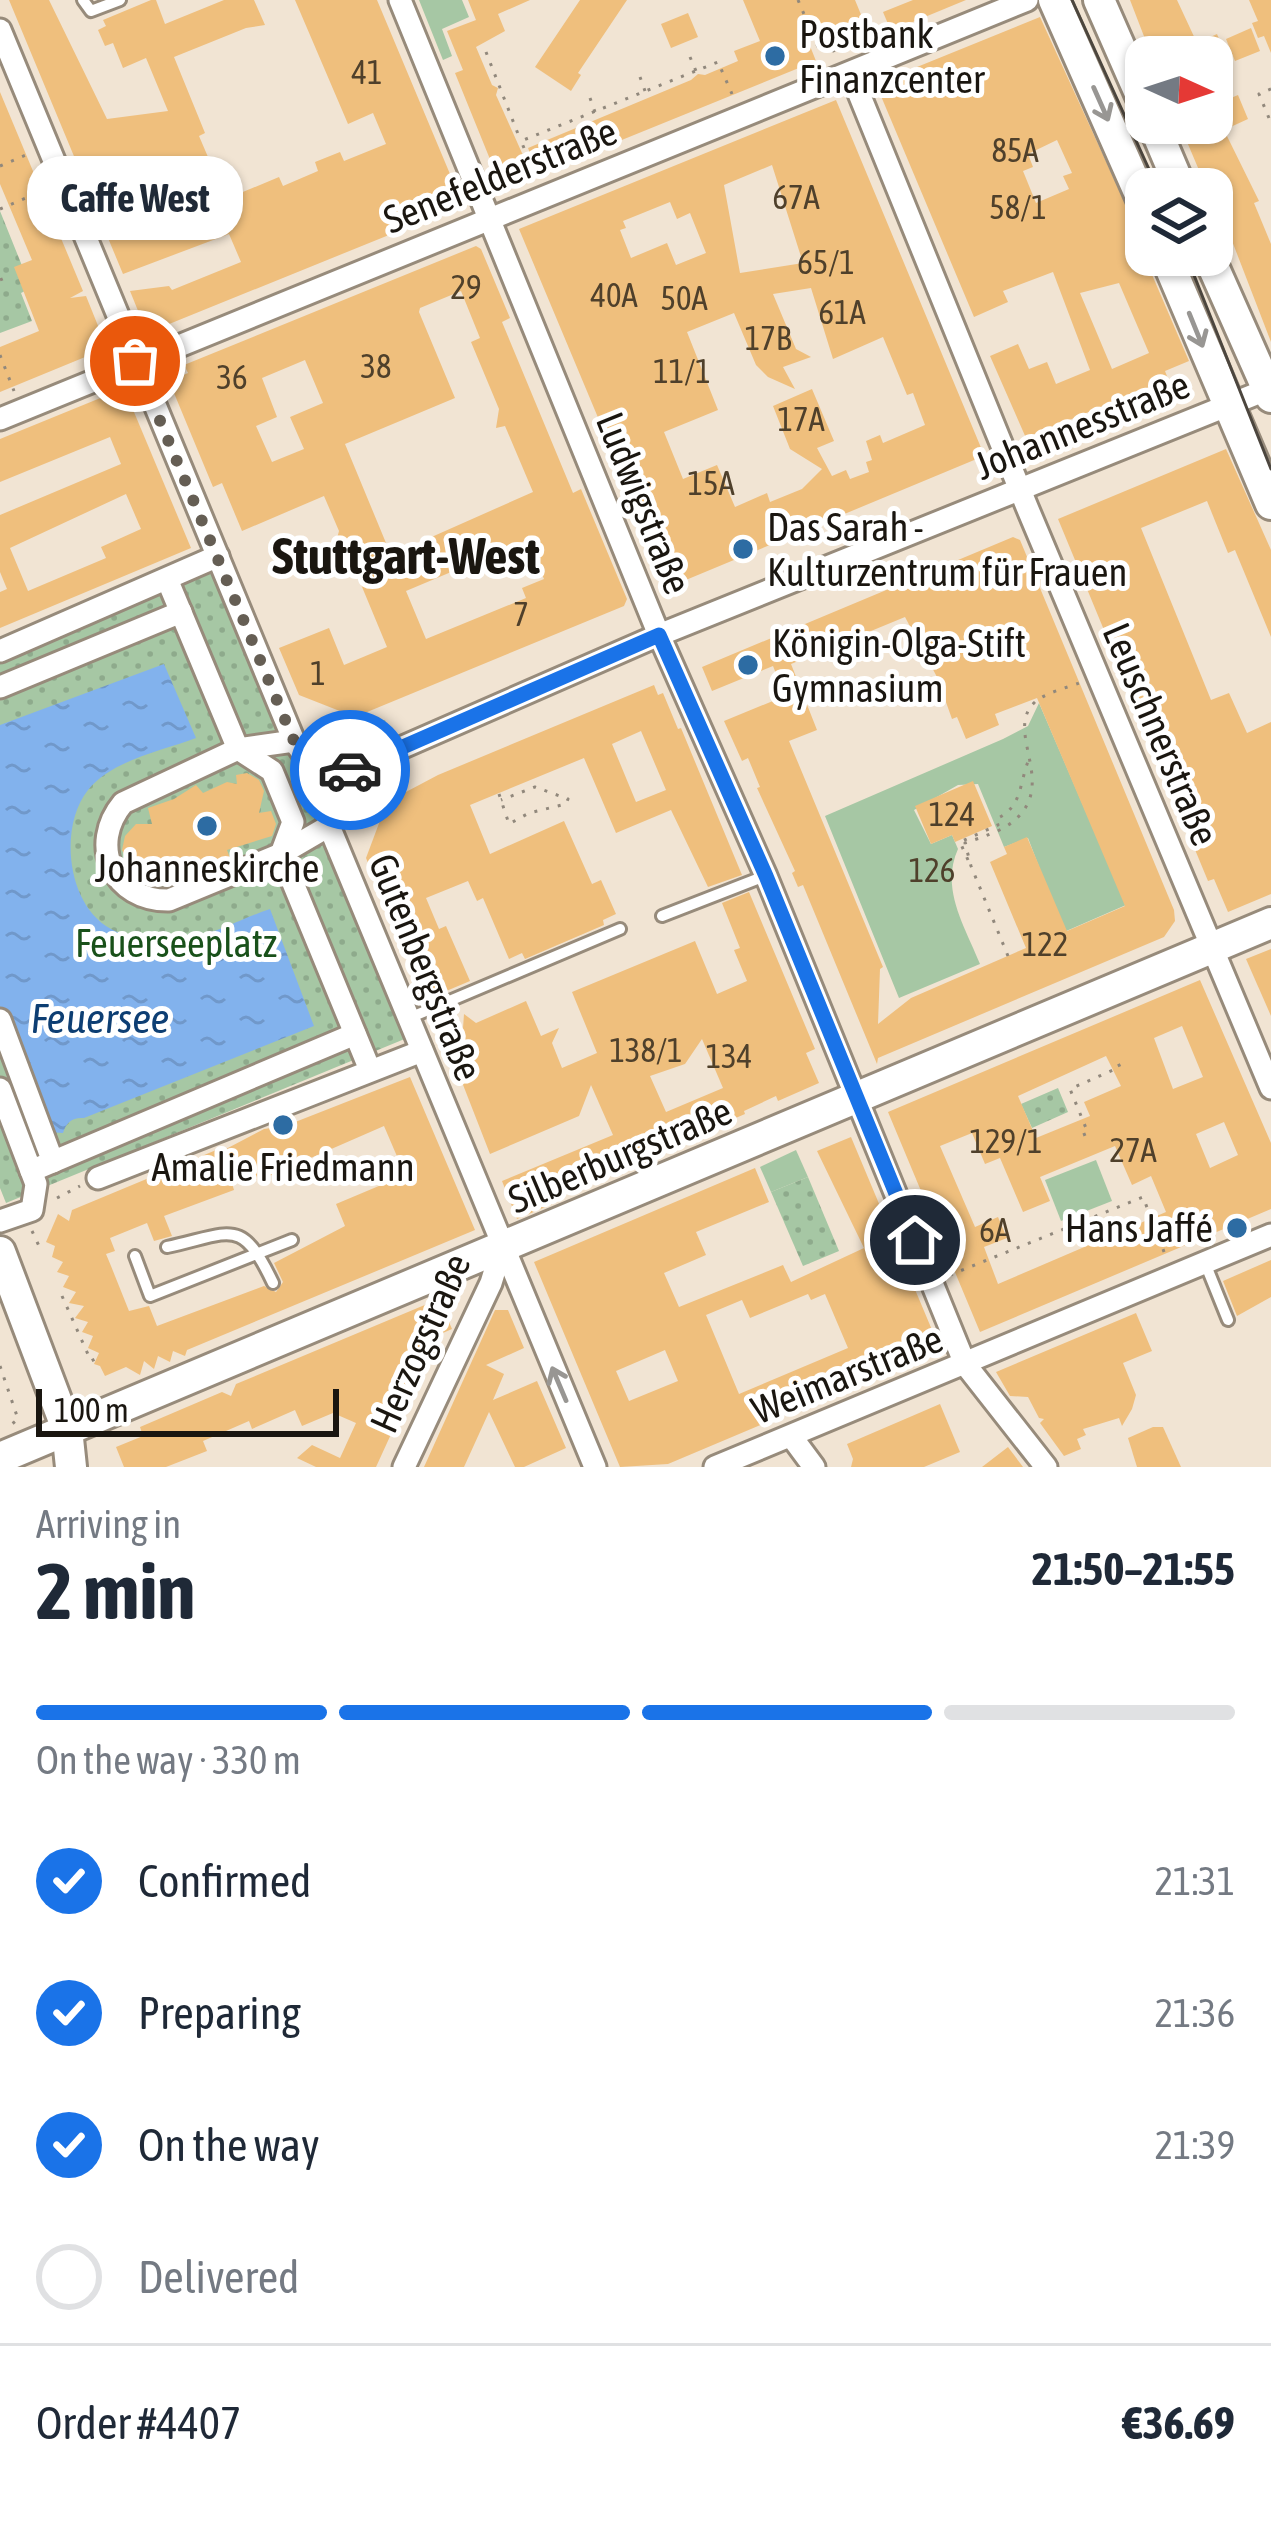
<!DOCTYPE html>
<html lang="en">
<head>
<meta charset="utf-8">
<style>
  body { margin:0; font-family:"Asap Condensed",sans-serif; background:#f6f6f7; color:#1f2937; height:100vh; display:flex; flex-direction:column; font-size:45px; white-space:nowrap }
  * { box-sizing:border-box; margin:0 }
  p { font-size:39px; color:#747a83 }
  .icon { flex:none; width:66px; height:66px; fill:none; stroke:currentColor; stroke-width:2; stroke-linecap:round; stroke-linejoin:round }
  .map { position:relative; height:1467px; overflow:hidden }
  .side { display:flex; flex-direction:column; background:#fff; flex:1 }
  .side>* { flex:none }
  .needle { width:78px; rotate:93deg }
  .fabs { position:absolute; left:1125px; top:36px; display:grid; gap:24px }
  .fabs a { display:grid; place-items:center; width:108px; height:108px; border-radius:24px; background:#fff; box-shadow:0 3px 9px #0004; font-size:60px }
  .scale { position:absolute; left:36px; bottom:30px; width:303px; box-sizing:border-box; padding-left:12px; border:6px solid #1a1610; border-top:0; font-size:33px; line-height:42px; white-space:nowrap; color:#1a1610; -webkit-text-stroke:9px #fff; paint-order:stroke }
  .pin { position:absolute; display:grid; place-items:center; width:102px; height:102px; color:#fff; margin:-51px; border:6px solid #fff; border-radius:50%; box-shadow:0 3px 12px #0007 }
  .courier { position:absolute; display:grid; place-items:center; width:120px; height:120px; margin:-60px; border:9px solid #1a73e8; border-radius:50%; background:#fff; color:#222; box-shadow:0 3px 15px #0007 }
  .bubble { position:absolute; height:84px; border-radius:36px; background:#fff; box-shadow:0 3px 9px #0004; font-size:39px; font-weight:700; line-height:84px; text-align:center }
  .summary em { font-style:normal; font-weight:700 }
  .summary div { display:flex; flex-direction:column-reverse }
  .summary { display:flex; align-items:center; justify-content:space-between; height:204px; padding:0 36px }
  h1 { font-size:78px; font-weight:700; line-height:90px }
  .bar { display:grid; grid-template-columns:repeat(4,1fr); gap:18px 12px; align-content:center; height:144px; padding:0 36px }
  .bar i { height:15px; border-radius:9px; background:#e0e1e3 }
  .bar .selected { background:#1a73e8 }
  .bar p { grid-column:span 4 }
  .line { display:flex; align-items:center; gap:30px; padding:0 36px; border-top:3px solid #e0e1e3 }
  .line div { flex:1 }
  ol { padding:0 36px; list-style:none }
  li { display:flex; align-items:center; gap:36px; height:132px }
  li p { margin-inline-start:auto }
  li .icon { padding:12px; border-radius:50%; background:#1a73e8; color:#fff; stroke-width:4 }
  li:last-child { color:#747a83 }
  li i { width:66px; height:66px; border:6px solid #e0e1e3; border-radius:50% }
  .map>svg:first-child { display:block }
  .green { fill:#a6c7a4 }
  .park { fill:url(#park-dots) }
  .water { fill:url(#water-ripples) }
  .building { fill:#efbf7d; fill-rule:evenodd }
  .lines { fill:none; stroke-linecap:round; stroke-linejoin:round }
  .lane-casing { stroke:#978b7b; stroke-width:16 }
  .street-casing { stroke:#978b7b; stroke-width:27 }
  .secondary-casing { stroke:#978b7b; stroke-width:36 }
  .path { stroke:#91887c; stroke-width:3; stroke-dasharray:3 9; stroke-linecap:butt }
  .lane { stroke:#fff; stroke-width:10 }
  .street { stroke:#fff; stroke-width:21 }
  .secondary { stroke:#fff; stroke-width:30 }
  .tram { stroke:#4c463e; stroke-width:3 }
  .oneway { stroke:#989693 }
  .done { stroke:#655e54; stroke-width:12; stroke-dasharray:0 21.6 }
  .route { stroke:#1a73e8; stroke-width:15 }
  .poi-dot { fill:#2d6ca3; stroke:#fff; stroke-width:4.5 }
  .labels { text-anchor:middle; stroke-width:10; stroke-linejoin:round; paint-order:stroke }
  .number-label { font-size:33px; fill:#4f402b }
  .poi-label { font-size:39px; fill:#1a1610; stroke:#fff; text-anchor:start }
  .street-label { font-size:39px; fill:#1a1610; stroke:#fff }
  .park-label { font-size:39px; fill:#19511a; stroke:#fff }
  .water-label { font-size:42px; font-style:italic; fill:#0d3e73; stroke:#fff }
  .district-label { font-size:51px; font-weight:bold; fill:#1a1610; stroke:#fff }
</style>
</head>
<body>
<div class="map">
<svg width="1271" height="1467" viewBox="0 0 1271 1467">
  <defs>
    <pattern id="park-dots" width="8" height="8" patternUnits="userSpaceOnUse" patternTransform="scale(3)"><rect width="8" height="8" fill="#a6c7a4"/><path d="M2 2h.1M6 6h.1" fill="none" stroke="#8eaa8c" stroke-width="1.8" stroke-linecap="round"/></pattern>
    <pattern id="water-ripples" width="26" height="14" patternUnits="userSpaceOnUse" patternTransform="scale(3)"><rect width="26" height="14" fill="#82b2ed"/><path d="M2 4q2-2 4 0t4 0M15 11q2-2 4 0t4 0" fill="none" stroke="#7098ca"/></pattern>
  </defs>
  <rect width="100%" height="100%" fill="#f1e4d3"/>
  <g class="green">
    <polygon points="419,0 462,0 469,17 442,29 452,56 443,60"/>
    <path d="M1039,703l87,202 -62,27 -36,-94 -24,9 -26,-63 -20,1 -44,25 17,34 21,-9 6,14c-18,40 7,77 22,115l-81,34 -74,-182 178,-77 25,-13z"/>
    <polygon points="385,720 391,738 358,750 351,732"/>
    <polygon points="796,1150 808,1177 771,1192 760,1167"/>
    <polygon points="1096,1160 1112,1201 1061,1221 1045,1180"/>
  </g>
  <g class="park">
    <polygon points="0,211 31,288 21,293 32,321 0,333"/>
    <polygon points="214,569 407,1038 6,1203 0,1188 0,663"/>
    <polygon points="1058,1088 1068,1112 1032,1128 1021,1104"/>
    <polygon points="808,1177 839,1251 803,1266 771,1192"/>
  </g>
  <path class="water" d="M164,664l32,74c-34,13 -84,22 -108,52 -29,36 -22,115 23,139 16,9 45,11 63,10 34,0 65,-20 96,-30l44,117 -230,92c-12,-1 -18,5 -21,15l-16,-1 -47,-126v-281z"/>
  <g class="building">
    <path d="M9,0h40l58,119 61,-8 -22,-53 -23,10 -10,-25 -8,3 -7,-16 8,-4 -3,-6 48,-20h5l9,24 59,-24h30l11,25 -19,3 -72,29 31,76 -6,3 27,63 53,-22 4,9 35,-15 -3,-9 25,-10 4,9 42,-17 -13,-31 -25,11 -53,-124h82l86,205 -316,128 -17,-42 39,-5 3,4 69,-28 -12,-28 -106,40zM170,181l17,41 -44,18 -18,-40z"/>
    <polygon points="468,0 530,0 498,14 505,31 476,47 492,85 498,88 496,95 526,162 496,174 455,73 463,70 447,31 476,20"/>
    <polygon points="580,0 627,0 578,73 581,75 571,91 535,67"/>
    <polygon points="743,0 855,0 862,17 808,41 816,61 538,174 528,148 691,80 698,74 705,75 738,61 734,51 760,41"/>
    <polygon points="913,0 966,0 891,31 883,12"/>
    <polygon points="1130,0 1177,0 1197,43 1217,34 1224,51 1211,57 1152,57"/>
    <polygon points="1249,0 1271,0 1271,53 1264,36 1258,38 1252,23 1258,21"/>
    <polygon points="688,13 698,37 671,48 661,24"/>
    <path d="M1040,17l106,232 1,14 42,98 -24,10 3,8 -142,59 -36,-82 28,-12 11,25 18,-7 9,22 34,-14 -37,-98 -50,19 5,11 -34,15 -96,-228 2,-7zM1057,140l15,33 -9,3 6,13 -33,14 -13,-32 10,-4 -5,-13zM1119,283l30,70 -37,16 -32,-76z"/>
    <polygon points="1251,28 1260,51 1235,61 1226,39"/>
    <polygon points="0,92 83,291 70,298 86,296 107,348 0,392 0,347 39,331 14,267 32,260 0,184"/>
    <polygon points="1238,95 1248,119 1224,130 1259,201 1254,203 1271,244 1271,342 1212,189 1207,189 1179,123 1212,123 1212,106"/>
    <path d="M836,100l146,350 -3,8 -310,129 -150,-358zM772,165l31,98 -63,10 -16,-88zM670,202l7,17 13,-6 16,40 -30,12 -9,-22 -36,15 -11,-28 6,-2 -3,-7zM811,288l22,71 50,-22 24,58 6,-2 12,32 -42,18 -3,-8 -14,6 6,19 -6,2 3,10 -19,7 -4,-9 -14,6 -15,-28 17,-7 -22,-52 -39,17 17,43 32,20 -20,20 -32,13 -3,-9 -32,14 -18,-42 -34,14 -19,-47 54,-22 -31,-78 47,-19 22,52 12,12 27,12 -12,-22 28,-10 -15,-8 -23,-55z"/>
    <path d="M476,246l5,3 29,69 -8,4 71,171 8,-4 46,110 -3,7 -269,111 -56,-22 -20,-47 50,-20 15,37 43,-18 -42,-101 -9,-4 3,-11 -15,-35 -82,35 -20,-48 -9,4 -44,-106 19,-8 -4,-8zM461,291l19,47 -9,4 28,67 -3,19 9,-2 28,66 -142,63 -46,-111 110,-46 -36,-86 1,-4zM305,360l18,43 -33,14 14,32 -32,13 -16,-36 21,-9 -15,-39zM527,540l17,39 -22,9 4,10 -100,41 -20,-48 57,-24 2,5 22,-9 -1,-5z"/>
    <path d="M120,390l6,3 65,155 -191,80v-36l7,-3 -7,-17v-57l121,-51 -11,-27 -110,45v-43zM126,494l15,35 -40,18 5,11 -78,33 -18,-43z"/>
    <polygon points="1226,449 1271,550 1271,637 1235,550 1228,553 1207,501 1141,528 1211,700 1229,693 1247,733 1271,722 1271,894 1228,912 1214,879 1208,881 1058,519"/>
    <path d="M1013,537l7,3 154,370 1,11 -11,16 -286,121 -1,6 -74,-179 -5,2 -6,-14 3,-2 -38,-83 3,-1 -12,-29 -6,3 -18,-40 61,-25 -12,-30 -61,25 -10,-24zM905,617l32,60 15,42 5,-2 9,22 33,-14 -4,-11 42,-16 88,208 -58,25 -40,-94 -23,10 3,7 -17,8 36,86 -115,50 -33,26 2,-55 3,-2 -94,-226 28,-11 -26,-66z"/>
    <path d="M654,685l4,10 5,-2 15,36 3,-1 61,147 -34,12 -37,-77 -55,23 -32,-75 -114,47 20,49 74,-33 28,63 9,-4 15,34 -13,6 1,5 -79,34 -3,-6 -13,6 -26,-61 -6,3 -9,-20 -42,17 13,31 7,-3 24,55 -45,19 -59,-142 21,-56 51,-27zM641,731l25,59 -30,12 -24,-58z"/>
    <polygon points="247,773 259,780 264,791 259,813 271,811 276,824 272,836 227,850 230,858 206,869 201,866 199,871 170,883 140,878 132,871 122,850 125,836 136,824 152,824 148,808 174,799 196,785 203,793 227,782 237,784 236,775"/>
    <polygon points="973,781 992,826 955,842 952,835 931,844 915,806"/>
    <path d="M749,892l66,157 -9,4 13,30 -41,18 -2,-5 -32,15 1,3 -186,80 3,6 -45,19 -15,-38 111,-46 -22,-50 -12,31 -89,38 -46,-118 19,-8 1,-14 12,9 50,-22 15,35 18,-8 -7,15 10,25 35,-15 -25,-61 123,-51 22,53 30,-13 -13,-31 6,-2 -18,-45zM702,1039l21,49 -57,24 -16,-36 35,-12z"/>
    <polygon points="1271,949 1271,1016 1246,959"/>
    <path d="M1200,980l71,163v66l-291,123 -92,-220zM1182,1026l21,51 -30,12 -19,-51zM1106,1056l15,30 -37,16 6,14 -54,22 -18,-42zM1224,1122l14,33 -28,13 -14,-34zM972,1133l13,31 15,-6 23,54 27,-11 -10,-24 75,-31 17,39 19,-9 15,36 -168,72 -14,-37 23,-9 -9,-21 -23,10 -35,-81z"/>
    <polygon points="410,1077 475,1230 187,1350 185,1356 173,1351 170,1362 158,1356 154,1369 144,1361 140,1375 126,1367 105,1376 100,1366 94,1364 99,1353 88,1348 93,1336 82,1332 88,1322 75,1318 84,1306 69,1303 76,1292 63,1287 69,1276 57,1272 63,1262 52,1257 55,1246 46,1242 58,1214 69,1221 72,1210 221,1148 234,1190 164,1216 172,1236 154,1241 147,1223 110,1238 115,1251 106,1254 111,1266 129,1311 149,1306 157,1326 264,1286 276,1292 283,1282 274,1263 345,1226 336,1204 405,1175 384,1126 258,1181 224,1150 264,1129 285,1126"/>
    <path d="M851,1137l89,212 -272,115 -48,3 -86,-205 221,-94 14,34 -73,30 10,23 -42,18 15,34 104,-42 8,17 73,-34 -47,-97zM808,1294l3,6 14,-6 23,54 -109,46 -33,-79 36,-15 8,18zM665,1350l13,31 -49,20 -13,-30z"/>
    <polygon points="1271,1260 1271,1297 1237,1316 1223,1281"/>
    <polygon points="439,1299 452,1329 436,1336 376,1467 316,1467 297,1458 312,1445 340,1458 356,1423 333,1413 302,1426 295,1410 252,1429 249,1421 203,1441 207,1451 166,1467 124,1467 116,1447 143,1436 140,1427 222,1392 231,1396 236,1384"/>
    <polygon points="495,1310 508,1310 524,1348 486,1365 504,1374 493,1400 537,1381 566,1448 524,1467 515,1467 489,1412 464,1467 424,1467"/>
    <polygon points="1136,1313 1152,1351 1123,1363 1136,1395 1132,1409 1122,1426 1119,1418 1083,1429 1086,1435 1077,1439 1081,1449 1064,1456 1040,1423 1044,1419 1039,1418 1028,1397 1010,1396 996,1372"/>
    <polygon points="940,1404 960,1452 924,1467 851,1467 853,1459 847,1444"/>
    <polygon points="1153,1427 1163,1427 1181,1467 1137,1467 1128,1438"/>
    <polygon points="1008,1447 1023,1467 982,1467"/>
  </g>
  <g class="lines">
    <defs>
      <g id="lane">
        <polyline points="83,0 91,11 120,0"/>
        <polyline points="662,916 765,876"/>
        <polyline points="409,1018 620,929"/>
        <path d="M167,1247c65,-14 74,-31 106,36"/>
        <polyline points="135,1256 150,1296 292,1240"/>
        <polyline points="1205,1263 1228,1320"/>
      </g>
      <g id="street">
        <polyline points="400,0 659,635 766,876 965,1364 1046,1467"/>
        <polyline points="0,30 294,741 323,782 329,826 595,1467"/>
        <polyline points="851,74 1027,507 1271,1088"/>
        <polyline points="0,419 1027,0"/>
        <polyline points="167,579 238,749 272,771 293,822 281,854 370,1070"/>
        <polyline points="0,651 218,556"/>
        <polyline points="0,687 181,612"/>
        <path d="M294,741l-56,8 -115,54c-35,42 -10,98 46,97l112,-46 48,-28"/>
        <polyline points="323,782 659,635 1271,388"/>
        <polyline points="0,1020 53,1162"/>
        <polyline points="0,1089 36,1184 32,1210 0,1221"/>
        <polyline points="31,1171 355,1034"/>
        <polyline points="98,1178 422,1051"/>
        <polyline points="791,1436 814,1467"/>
        <polyline points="404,1467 491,1283 502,1247"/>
        <polyline points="715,1467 1271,1235"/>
      </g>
      <g id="secondary">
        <polyline points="1054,0 1146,208"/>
        <polyline points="1099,0 1146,107"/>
        <polyline points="1153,123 1181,189"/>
        <polyline points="1165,255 1271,504"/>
        <polyline points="1208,255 1271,397"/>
        <polyline points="0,1252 67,1429 71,1467"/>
        <polyline points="0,1458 1271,923"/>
      </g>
    </defs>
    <use href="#lane" class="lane-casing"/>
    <use href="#street" class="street-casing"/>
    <use href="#secondary" class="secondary-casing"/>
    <g class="path">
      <polyline points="798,0 818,47 830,42 835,54"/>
      <polyline points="486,52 520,139"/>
      <polyline points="690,57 696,71"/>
      <polyline points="640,77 645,91"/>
      <polyline points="1271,89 1259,94 1271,123"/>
      <polyline points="590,98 595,112"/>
      <polyline points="524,148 521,141 718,62 732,94"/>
      <polyline points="529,160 535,175"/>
      <polyline points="0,166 26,155"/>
      <polyline points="0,209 42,191"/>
      <polyline points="0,280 9,276"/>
      <polyline points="0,355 14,391"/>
      <polyline points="499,794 509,824 529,813 566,804 568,799 535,787 501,800"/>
      <path d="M968,860l-8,-18 38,-17 -2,-6c27,-12 23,-36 33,-60"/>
      <path d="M1008,956l-37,-90 -6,-23c17,-6 39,-12 52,-25 39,-37 -13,-88 18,-116 10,-9 31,-14 44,-19"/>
      <polyline points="1083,1135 1088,1133 1070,1089 1120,1067 1116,1059"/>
      <polyline points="57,1198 80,1186"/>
      <polyline points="32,1231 39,1246"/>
      <polyline points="950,1275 1143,1197 1166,1257"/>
      <polyline points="62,1296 91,1361 95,1359"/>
      <polyline points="0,1366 18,1419 12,1424"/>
    </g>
    <use href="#lane" class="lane"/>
    <use href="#street" class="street"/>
    <use href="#secondary" class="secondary"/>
    <g class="tram">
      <polyline points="1072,0 1158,189"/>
      <polyline points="1186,255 1271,469"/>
    </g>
  </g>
  <defs><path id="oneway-shaft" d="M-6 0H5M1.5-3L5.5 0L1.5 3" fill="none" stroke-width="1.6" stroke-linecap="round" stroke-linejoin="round" transform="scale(3)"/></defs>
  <g class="oneway">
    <use href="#oneway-shaft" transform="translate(1101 104) rotate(66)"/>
    <use href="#oneway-shaft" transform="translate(1196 330) rotate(68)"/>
    <use href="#oneway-shaft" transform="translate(559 1384) rotate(-113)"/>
  </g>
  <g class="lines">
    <polyline class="done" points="135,361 294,741 323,782 350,770"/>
    <polyline class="route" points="350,770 659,635 766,876 915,1240"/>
  </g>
  <g class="poi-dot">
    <circle cx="775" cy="56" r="12"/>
    <circle cx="743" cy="549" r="12"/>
    <circle cx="748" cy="665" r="12"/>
    <circle cx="207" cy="826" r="12"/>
    <circle cx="283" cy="1125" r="12"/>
    <circle cx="1237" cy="1228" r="12"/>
  </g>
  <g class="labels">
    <g class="number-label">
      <text x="367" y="84">41</text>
      <text x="1015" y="162">85A</text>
      <text x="796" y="209">67A</text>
      <text x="1018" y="219">58/1</text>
      <text x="826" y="274">65/1</text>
      <text x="466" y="299">29</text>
      <text x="614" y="307">40A</text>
      <text x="684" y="310">50A</text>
      <text x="842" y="324">61A</text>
      <text x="768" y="350">17B</text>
      <text x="376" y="378">38</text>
      <text x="682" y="383">11/1</text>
      <text x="232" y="389">36</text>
      <text x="801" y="431">17A</text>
      <text x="711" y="495">15A</text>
      <text x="521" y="626">7</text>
      <text x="318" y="685">1</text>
      <text x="952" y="826">124</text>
      <text x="932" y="882">126</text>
      <text x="1045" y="956">122</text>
      <text x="646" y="1062">138/1</text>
      <text x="729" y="1068">134</text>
      <text x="1006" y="1153">129/1</text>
      <text x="1133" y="1162">27A</text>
      <text x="995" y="1242">6A</text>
    </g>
    <g class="poi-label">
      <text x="799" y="48">Postbank<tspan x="799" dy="45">Finanzcenter</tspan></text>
      <text x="767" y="541">Das Sarah -<tspan x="767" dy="45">Kulturzentrum für Frauen</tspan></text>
      <text x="772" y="657">Königin-Olga-Stift<tspan x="772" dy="45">Gymnasium</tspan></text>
      <text x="207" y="882" text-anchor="middle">Johanneskirche</text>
      <text x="283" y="1181" text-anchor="middle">Amalie Friedmann</text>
      <text x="1213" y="1242" text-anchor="end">Hans Jaffé</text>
    </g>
    <g class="street-label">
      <text transform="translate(500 175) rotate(-22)" y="14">Senefelderstraße</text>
      <text transform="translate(1082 425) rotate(-22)" y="14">Johannesstraße</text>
      <text transform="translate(644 503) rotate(68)" y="14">Ludwigstraße</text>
      <text transform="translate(1161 734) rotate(67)" y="14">Leuschnerstraße</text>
      <text transform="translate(426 967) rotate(68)" y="14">Gutenbergstraße</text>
      <text transform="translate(620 1155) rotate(-23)" y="14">Silberburgstraße</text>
      <text transform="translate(420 1343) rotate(-66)" y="14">Herzogstraße</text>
      <text transform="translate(847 1374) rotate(-22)" y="14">Weimarstraße</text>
    </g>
    <g class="park-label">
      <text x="176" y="957">Feuerseeplatz</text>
    </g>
    <g class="water-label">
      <text x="100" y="1033">Feuersee</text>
    </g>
    <g class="district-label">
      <text x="406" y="574">Stuttgart-West</text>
    </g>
  </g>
</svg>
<div class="fabs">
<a><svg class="needle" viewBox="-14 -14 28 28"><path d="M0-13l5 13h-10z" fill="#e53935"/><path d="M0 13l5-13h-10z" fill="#747a83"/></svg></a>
<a><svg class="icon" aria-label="layers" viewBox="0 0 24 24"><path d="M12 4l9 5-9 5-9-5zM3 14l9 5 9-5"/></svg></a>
</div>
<div class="scale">100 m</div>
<div class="pin" style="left:135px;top:361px;background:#ea580c"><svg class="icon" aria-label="bag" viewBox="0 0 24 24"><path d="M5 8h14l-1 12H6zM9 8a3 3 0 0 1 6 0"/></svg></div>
<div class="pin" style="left:915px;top:1240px;background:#1f2937"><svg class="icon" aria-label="home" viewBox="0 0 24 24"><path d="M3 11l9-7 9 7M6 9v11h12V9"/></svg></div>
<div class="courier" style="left:350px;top:770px"><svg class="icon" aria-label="car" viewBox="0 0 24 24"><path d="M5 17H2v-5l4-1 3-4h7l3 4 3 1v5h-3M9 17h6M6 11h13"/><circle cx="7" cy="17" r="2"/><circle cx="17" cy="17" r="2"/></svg></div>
<div class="bubble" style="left:27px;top:156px;width:216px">Caffe West</div>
</div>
<section class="side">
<div class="summary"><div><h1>2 min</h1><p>Arriving in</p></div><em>21:50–21:55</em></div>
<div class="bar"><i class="selected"></i><i class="selected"></i><i class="selected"></i><i></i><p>On the way · 330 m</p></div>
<ol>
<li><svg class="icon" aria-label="check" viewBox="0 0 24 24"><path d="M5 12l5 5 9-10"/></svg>Confirmed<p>21:31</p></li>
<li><svg class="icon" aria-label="check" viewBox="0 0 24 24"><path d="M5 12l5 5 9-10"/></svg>Preparing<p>21:36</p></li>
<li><svg class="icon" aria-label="check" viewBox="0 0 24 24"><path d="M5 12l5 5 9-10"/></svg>On the way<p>21:39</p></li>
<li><i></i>Delivered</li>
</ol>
<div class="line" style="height:156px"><div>Order #4407</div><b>€36.69</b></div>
</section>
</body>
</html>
